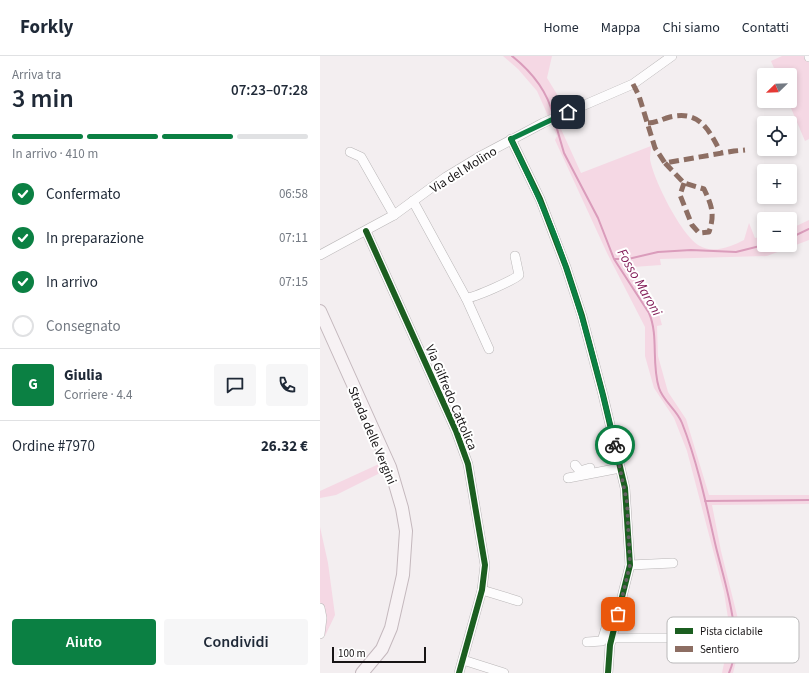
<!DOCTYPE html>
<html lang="it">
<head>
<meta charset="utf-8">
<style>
  body { margin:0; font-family:"Source Sans 3",sans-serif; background:#f6f6f7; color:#1f2937; height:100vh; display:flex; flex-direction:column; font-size:15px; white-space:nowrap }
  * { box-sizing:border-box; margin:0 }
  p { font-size:13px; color:#747a83 }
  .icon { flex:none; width:22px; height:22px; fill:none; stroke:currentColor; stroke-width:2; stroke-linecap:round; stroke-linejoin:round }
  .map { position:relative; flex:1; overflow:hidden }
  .side { display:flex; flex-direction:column; background:#fff; width:320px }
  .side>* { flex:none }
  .needle { width:26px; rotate:247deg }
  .tools { position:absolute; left:437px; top:12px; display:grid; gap:8px }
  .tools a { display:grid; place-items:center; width:40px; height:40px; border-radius:4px; background:#fff; box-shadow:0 2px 6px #0003; font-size:20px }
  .scale { position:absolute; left:12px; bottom:10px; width:94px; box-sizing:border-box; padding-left:4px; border:2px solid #171415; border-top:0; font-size:11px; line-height:14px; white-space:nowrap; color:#171415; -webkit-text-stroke:3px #fff; paint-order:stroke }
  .pin { position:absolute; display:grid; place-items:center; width:34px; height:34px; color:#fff; margin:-17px; border-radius:8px; box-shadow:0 2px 6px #0006 }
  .courier { position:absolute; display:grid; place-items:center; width:40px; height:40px; margin:-20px; border:3px solid #0b8043; border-radius:50%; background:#fff; color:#222; box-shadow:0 1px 5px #0007 }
  .summary em { font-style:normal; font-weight:600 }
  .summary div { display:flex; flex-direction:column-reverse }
  .summary { display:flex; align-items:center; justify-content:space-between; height:68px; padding:0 12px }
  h1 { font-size:26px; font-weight:600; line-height:30px }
  .bar { display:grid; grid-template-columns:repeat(4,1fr); gap:6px 4px; align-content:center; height:48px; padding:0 12px }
  .bar i { height:5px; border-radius:3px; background:#e0e1e3 }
  .bar .active { background:#0b8043 }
  .bar p { grid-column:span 4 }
  .line { display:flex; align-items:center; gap:10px; padding:0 12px; border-top:1px solid #e0e1e3 }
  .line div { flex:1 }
  .round { display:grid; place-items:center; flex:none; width:42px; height:42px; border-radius:4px; background:#f6f6f7 }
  ol { padding:0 12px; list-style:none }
  li { display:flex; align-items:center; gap:12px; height:44px }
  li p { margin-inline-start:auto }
  li .icon { padding:4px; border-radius:50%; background:#0b8043; color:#fff; stroke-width:4 }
  li:last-child { color:#747a83 }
  li i { width:22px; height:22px; border:2px solid #e0e1e3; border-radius:50% }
  .cta { display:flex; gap:8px; margin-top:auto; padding:8px 12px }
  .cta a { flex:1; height:46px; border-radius:4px; background:#0b8043; color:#fff; font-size:16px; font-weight:600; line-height:46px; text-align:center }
  .cta a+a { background:#f6f6f7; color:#1f2937 }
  header { display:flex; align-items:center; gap:24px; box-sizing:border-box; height:56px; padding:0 20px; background:#fff; border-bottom:1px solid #e0e1e3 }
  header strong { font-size:19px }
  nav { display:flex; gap:22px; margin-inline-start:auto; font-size:14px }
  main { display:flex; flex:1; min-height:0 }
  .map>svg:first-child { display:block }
  .green { fill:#f5d8e4 }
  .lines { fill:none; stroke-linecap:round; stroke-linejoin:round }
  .stream { stroke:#da9cbb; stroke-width:2 }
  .minor-casing { stroke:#b9b6b7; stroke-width:10 }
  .major-casing { stroke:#c4b8bd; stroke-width:14 }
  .minor { stroke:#fdfcfd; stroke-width:9 }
  .major { stroke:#f7f2f4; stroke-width:12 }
  .quiet { stroke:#8d6e63; stroke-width:5; stroke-dasharray:10 5; stroke-linecap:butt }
  .cycleway-casing { stroke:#fff; stroke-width:8 }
  .cycleway { stroke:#1b5e20; stroke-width:6 }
  .done { stroke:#646062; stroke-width:4; stroke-dasharray:0 7.2 }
  .route { stroke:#0b8043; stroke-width:5 }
  .labels { text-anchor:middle; stroke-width:4; stroke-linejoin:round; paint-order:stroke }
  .street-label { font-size:13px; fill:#171415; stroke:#fff }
  .water-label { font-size:14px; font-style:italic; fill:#821c58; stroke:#fff }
  .key { fill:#fff; stroke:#b9b8b9; stroke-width:1 }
  .key-label { font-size:11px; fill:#171415 }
</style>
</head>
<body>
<header>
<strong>Forkly</strong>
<nav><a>Home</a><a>Mappa</a><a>Chi siamo</a><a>Contatti</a></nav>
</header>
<main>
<section class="side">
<div class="summary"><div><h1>3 min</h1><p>Arriva tra</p></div><em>07:23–07:28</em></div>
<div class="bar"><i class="active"></i><i class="active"></i><i class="active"></i><i></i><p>In arrivo · 410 m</p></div>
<ol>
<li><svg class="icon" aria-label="check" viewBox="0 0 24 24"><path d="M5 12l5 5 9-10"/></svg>Confermato<p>06:58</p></li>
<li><svg class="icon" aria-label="check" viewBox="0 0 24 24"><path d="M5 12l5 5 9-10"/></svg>In preparazione<p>07:11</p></li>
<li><svg class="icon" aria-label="check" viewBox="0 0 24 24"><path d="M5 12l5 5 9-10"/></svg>In arrivo<p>07:15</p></li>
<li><i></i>Consegnato</li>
</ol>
<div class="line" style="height:72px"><b class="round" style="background:#0b8043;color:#fff">G</b><div><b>Giulia</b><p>Corriere · 4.4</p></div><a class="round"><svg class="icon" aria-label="chat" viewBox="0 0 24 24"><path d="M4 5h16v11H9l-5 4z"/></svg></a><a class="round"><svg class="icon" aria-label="phone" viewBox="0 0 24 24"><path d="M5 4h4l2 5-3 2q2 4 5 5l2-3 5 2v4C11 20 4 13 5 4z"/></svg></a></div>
<div class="line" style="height:52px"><div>Ordine #7970</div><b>26.32 €</b></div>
<div class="cta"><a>Aiuto</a><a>Condividi</a></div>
</section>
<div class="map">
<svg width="489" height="617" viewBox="0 0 489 617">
  <rect width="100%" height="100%" fill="#f3eef0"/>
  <g class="green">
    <path d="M183,0h49l-5,22 16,26 1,13 -3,5v7l20,44 70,-27c0,4 -1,9 -1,13 3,20 32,78 50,87 13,8 33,0 44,-6l5,-17 6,15 9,-2v9h26v-16l19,-9v20l-42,16 -107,3 1,6 -28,2 8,23 12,22 6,2 3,11 -5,1 1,30 10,36 18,27 23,76h100v9l-97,1 9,46 18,72 -3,38 -3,12h-11l6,-29v-26l-4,-26 -37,-141 -13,-33 -20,-30 -9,-32v-29l-38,-74 -52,-113 2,-4 -20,-45 -19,-22z"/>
    <polygon points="462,0 489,0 489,83 485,85 468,45 470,45 470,19 457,19 451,5"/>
    <polygon points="59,408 62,416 16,439 0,442 0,435"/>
    <polygon points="0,471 8,507 15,559 5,580 3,553 0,546"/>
  </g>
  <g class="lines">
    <g class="stream">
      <path d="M192,0c20,16 35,34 41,59"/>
      <path d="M235,66l9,31 34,65 16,41 35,54c10,23 2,50 10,75 4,13 18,22 23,35 15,38 24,80 33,120 8,35 30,95 14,130"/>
      <polyline points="470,182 489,173"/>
      <polyline points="295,203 308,203 338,196 371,194 416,196 444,189"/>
      <polyline points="385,445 489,444"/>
    </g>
    <defs>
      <g id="minor">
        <polyline points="489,0 489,1"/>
        <polyline points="191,83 220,143 246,211 262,260 283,339 305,432 310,509 290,589 288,617"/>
        <polyline points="30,96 41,101 74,159"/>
        <polyline points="93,145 146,242 169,293"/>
        <polyline points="46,175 136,375 148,408 165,509 162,534 139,617"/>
        <polyline points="0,199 74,159 126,121 159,101 223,67 313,28 352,0"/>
        <path d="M146,242c8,0 48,-18 53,-23l-4,-19"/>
        <polyline points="255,409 260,415 270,412"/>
        <polyline points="248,422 300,412"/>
        <polyline points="310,509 353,507"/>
        <polyline points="162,534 198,545"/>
        <polyline points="0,552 2,562 0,578"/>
        <polyline points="292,582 349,582"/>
        <polyline points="267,586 282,585 290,559 298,558"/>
        <polyline points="143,604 184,617"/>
      </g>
      <polyline id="major" points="0,255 70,411 82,452 86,475 83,519 71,572 62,593 42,617"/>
    </defs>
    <use href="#minor" class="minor-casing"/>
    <use href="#major" class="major-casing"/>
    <use href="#minor" class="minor"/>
    <use href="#major" class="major"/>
    <g class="quiet">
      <polyline points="313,28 319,40 335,92 345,107 414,95 425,94"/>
      <path d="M328,67c8,0 14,-4 22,-6 30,-7 39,13 51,36"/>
      <path d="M345,107l19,20 20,6c8,17 11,25 5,43l-10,1 -7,-8 -12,-30 4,-12"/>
    </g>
    <defs>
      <g id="cycleway">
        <polyline points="191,83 220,143 246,211 262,260 283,339 305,432 310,509 290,589 288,617"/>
        <polyline points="46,175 136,375 148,408 165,509 162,534 139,617"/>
      </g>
    </defs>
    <use href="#cycleway" class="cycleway-casing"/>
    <use href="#cycleway" class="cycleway"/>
  </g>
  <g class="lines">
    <polyline class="done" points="295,389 307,446 310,509 298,558"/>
    <path class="route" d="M248,56l-57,27c15,31 30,62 43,95 26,68 44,139 61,211"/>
  </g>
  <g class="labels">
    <g class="street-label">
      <text transform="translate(143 113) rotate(-32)" y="5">Via del Molino</text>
      <text transform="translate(132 341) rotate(67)" y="5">Via Gilfredo Cattolica</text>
      <text transform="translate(53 379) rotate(67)" y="5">Strada delle Vergini</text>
    </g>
    <g class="water-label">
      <text transform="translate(320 226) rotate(60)" y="5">Fosso Maroni</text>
    </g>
  </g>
  <rect x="347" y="561" width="132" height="46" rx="6" class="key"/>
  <rect x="355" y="572" width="18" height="6" fill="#1b5e20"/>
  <rect x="355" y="590" width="18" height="6" fill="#8d6e63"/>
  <g class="key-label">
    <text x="380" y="579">Pista ciclabile</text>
    <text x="380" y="597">Sentiero</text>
  </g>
</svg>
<div class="tools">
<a><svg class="needle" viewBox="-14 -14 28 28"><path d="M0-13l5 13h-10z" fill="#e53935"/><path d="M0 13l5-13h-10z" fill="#747a83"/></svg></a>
<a><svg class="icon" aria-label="locate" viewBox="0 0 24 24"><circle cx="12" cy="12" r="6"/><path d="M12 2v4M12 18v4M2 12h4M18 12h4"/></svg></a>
<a>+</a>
<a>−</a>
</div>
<div class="scale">100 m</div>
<div class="pin" style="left:298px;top:558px;background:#ea580c"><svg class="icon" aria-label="bag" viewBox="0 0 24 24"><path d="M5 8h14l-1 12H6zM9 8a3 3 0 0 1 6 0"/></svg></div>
<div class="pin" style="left:248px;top:56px;background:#1f2937"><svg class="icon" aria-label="home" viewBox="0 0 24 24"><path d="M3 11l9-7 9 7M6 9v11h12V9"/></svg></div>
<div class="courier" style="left:295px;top:389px"><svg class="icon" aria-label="bike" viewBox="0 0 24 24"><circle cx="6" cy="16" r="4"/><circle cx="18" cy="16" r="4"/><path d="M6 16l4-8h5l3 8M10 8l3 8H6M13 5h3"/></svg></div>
</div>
</main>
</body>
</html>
